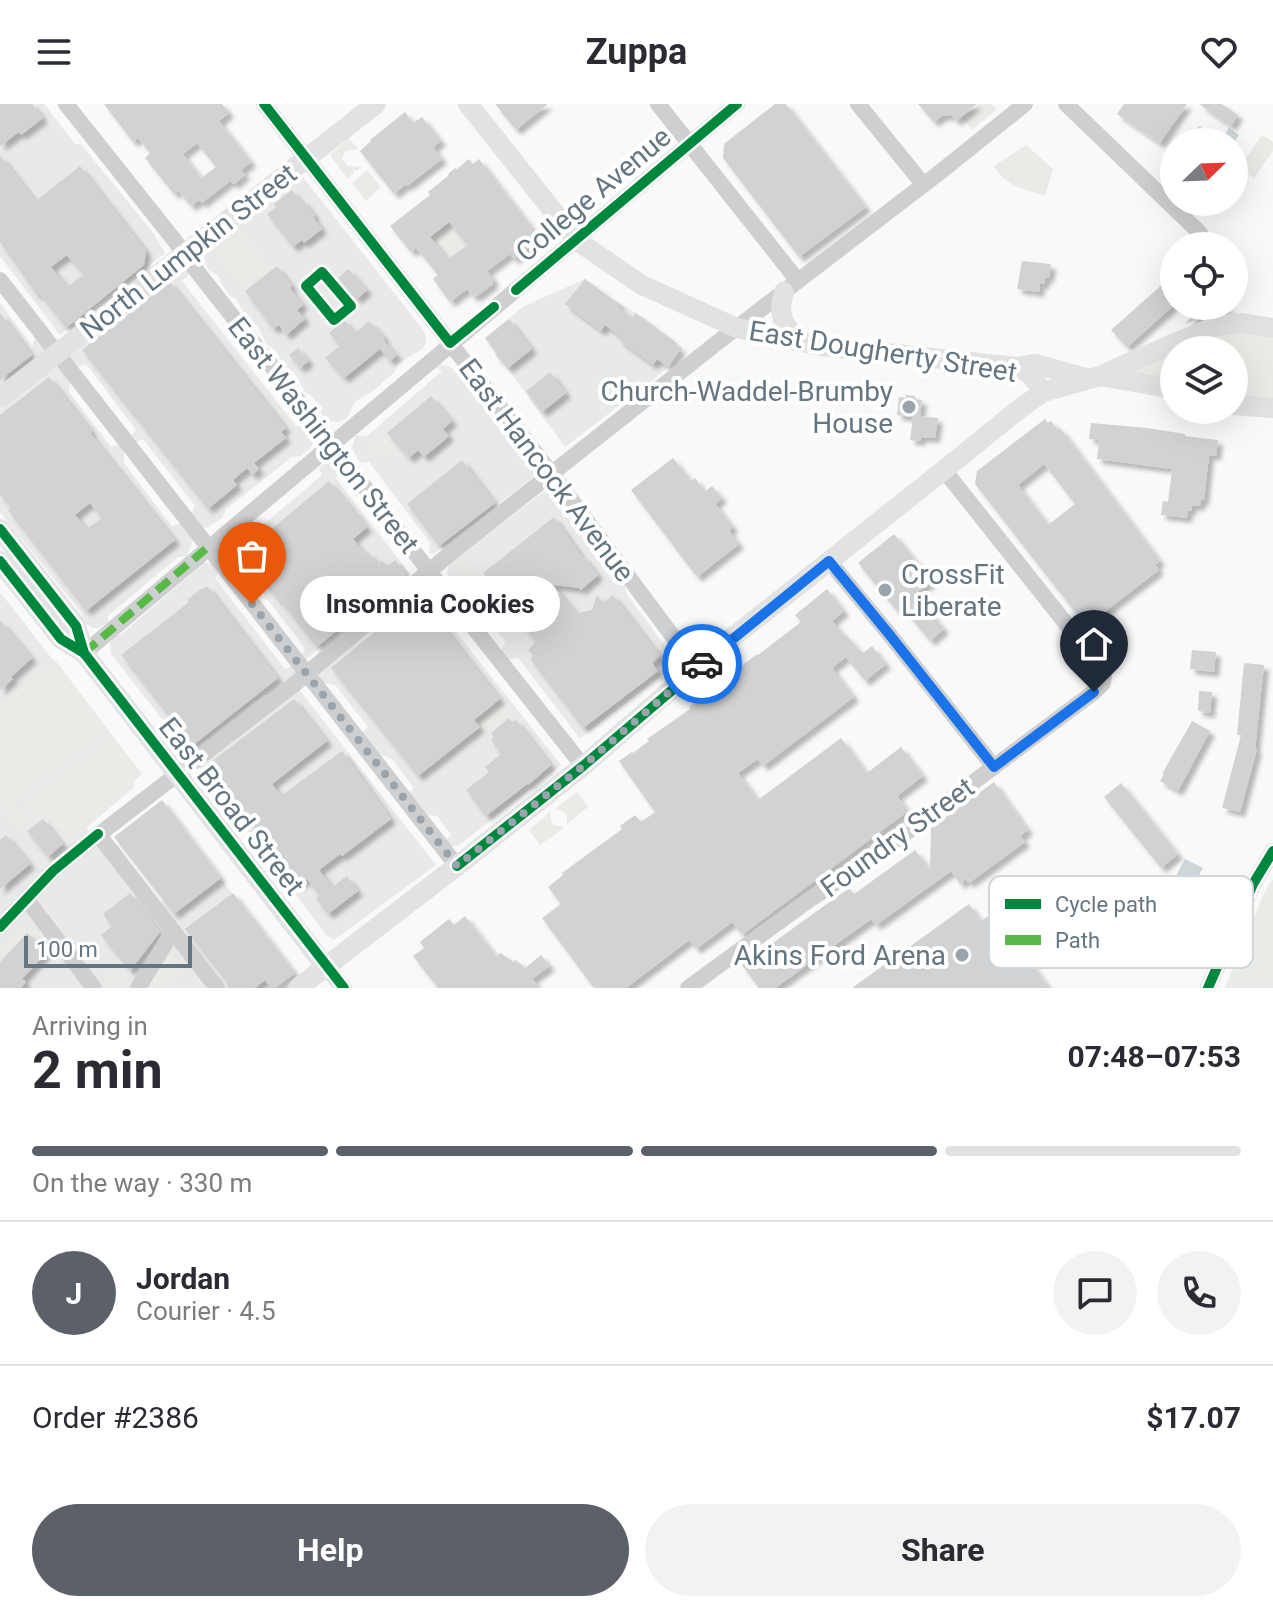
<!DOCTYPE html>
<html lang="en">
<head>
<meta charset="utf-8">
<style>
  body { margin:0; font-family:Roboto,sans-serif; background:#f2f2f3; color:#2b2b33; height:100vh; display:flex; flex-direction:column; font-size:30px; white-space:nowrap }
  * { box-sizing:border-box; margin:0 }
  p { font-size:26px; color:#7c7c81 }
  .icon { flex:none; width:44px; height:44px; fill:none; stroke:currentColor; stroke-width:2; stroke-linecap:round; stroke-linejoin:round }
  .map { position:relative; height:884px; overflow:hidden }
  .details { display:flex; flex-direction:column; background:#fff; flex:1 }
  .details>* { flex:none }
  .needle { width:52px; rotate:67deg }
  .fabs { position:absolute; left:1160px; top:24px; display:grid; gap:16px }
  .fabs a { display:grid; place-items:center; width:88px; height:88px; border-radius:50%; background:#fff; box-shadow:0 8px 32px #0002; font-size:40px }
  .scale { position:absolute; left:24px; bottom:20px; width:168px; box-sizing:border-box; padding-left:8px; border:4px solid #657683; border-top:0; font-size:22px; line-height:28px; white-space:nowrap; color:#657683; -webkit-text-stroke:6px #fff; paint-order:stroke }
  .pin { position:absolute; display:grid; place-items:center; width:68px; height:68px; color:#fff; margin:-82px -34px; border-radius:50% 50% 50% 0; rotate:-45deg; box-shadow:0 0 8px #0007 }
  .pin .icon { rotate:45deg }
  .courier { position:absolute; display:grid; place-items:center; width:80px; height:80px; margin:-40px; border:6px solid #1a73e8; border-radius:50%; background:#fff; color:#222; box-shadow:0 2px 10px #0007 }
  .bubble { position:absolute; height:56px; border-radius:28px; background:#fff; box-shadow:0 8px 32px #0002; font-size:26px; font-weight:700; line-height:56px; text-align:center }
  .overview em { font-style:normal; font-weight:700 }
  .overview div { display:flex; flex-direction:column-reverse }
  .overview { display:flex; align-items:center; justify-content:space-between; height:136px; padding:0 32px }
  h1 { font-size:52px; font-weight:700; line-height:60px }
  .bar { display:grid; grid-template-columns:repeat(4,1fr); gap:12px 8px; align-content:center; height:96px; padding:0 32px }
  .bar i { height:10px; border-radius:6px; background:#e1e1e2 }
  .bar .on { background:#5c6169 }
  .bar p { grid-column:span 4 }
  .line { display:flex; align-items:center; gap:20px; padding:0 32px; border-top:2px solid #e1e1e2 }
  .line div { flex:1 }
  .round { display:grid; place-items:center; flex:none; width:84px; height:84px; border-radius:42px; background:#f2f2f3 }
  .primary-button { display:flex; gap:16px; margin-top:auto; padding:16px 32px }
  .primary-button a { flex:1; height:92px; border-radius:48px; background:#5c6169; color:#fff; font-size:32px; font-weight:700; line-height:92px; text-align:center }
  .primary-button a+a { background:#f2f2f3; color:#2b2b33 }
  header { display:flex; justify-content:space-between; align-items:center; height:104px; padding:0 32px; background:#fff; font-size:36px; font-weight:700 }
  .map>svg:first-child { display:block }
  .built { fill:#e8e9e9 }
  .green { fill:#e8ebe6 }
  .water { fill:#ced6d9 }
  .building { fill:#d0d2d3; fill-rule:evenodd; filter:url(#shadow) }
  .lines { fill:none; stroke-linecap:round; stroke-linejoin:round }
  .minor { stroke:#cecfd0; stroke-width:16 }
  .major { stroke:#e1e2e2; stroke-width:20 }
  .quiet { stroke:#58b947; stroke-width:8; stroke-dasharray:16 8; stroke-linecap:butt }
  .cycleway-casing { stroke:#fff; stroke-width:15 }
  .cycleway { stroke:#00873e; stroke-width:10 }
  .done { stroke:#99a4ac; stroke-width:8; stroke-dasharray:0 14.4 }
  .route { stroke:#1a73e8; stroke-width:10 }
  .poi-dot { fill:#99a4ac; stroke:#fff; stroke-width:3 }
  .labels { text-anchor:middle; stroke-width:8; stroke-linejoin:round; paint-order:stroke }
  .street-label { font-size:28px; fill:#657683; stroke:#fff }
  .poi-label { font-size:28px; fill:#657683; stroke:#fff; text-anchor:end }
  .key { fill:#fff; stroke:#d1d6da; stroke-width:2 }
  .key-label { font-size:22px; fill:#657683 }
</style>
</head>
<body>
<header><svg class="icon" aria-label="menu" viewBox="0 0 24 24"><path d="M4 6h16M4 12h16M4 18h16"/></svg>Zuppa<svg class="icon" aria-label="heart" viewBox="0 0 24 24"><path d="M12 20l-8-8c-3-5 5-10 8-4 3-6 11-1 8 4z"/></svg></header>
<div class="map">
<svg width="1273" height="884" viewBox="0 0 1273 884">
  <defs>
    <filter id="shadow"><feDropShadow dx="5" dy="5" stdDeviation="2" flood-color="#0004"/></filter>
  </defs>
  <rect width="100%" height="100%" fill="#f9f9f9"/>
  <g class="built">
    <polygon points="0,0 44,0 75,40 81,40 153,129 165,149 60,231 0,152"/>
    <polygon points="302,72 424,227 426,235 426,240 422,245 398,260 395,268 374,286 355,298 347,314 339,318 331,317 323,312 313,293 305,288 294,268 289,267 284,261 275,245 270,243 265,237 257,221 246,212 236,195 230,192 224,184 217,170 209,167 203,155 204,146 212,138 218,137"/>
    <polygon points="180,164 183,164 188,169 188,172 182,177 296,322 306,322 314,336 311,344 301,352 292,353 226,405 222,414 207,424 201,423 192,409 195,402 143,335 136,338 131,332 136,326 86,260 77,263 70,253 70,248 82,238 86,240 161,181 163,176"/>
    <polygon points="585,175 608,192 636,209 683,244 668,263 654,275 565,343 485,234 524,202"/>
    <polygon points="0,199 32,242 37,231 46,245 0,282"/>
    <polygon points="440,261 449,262 453,265 533,367 534,371 532,374 434,450 429,449 430,439 369,358 361,359 359,357 352,344 355,333 357,331 366,333 442,267 435,263"/>
    <polygon points="54,263 59,264 70,277 69,288 111,343 120,340 124,346 124,359 172,422 181,419 193,436 187,452 178,453 108,512 109,518 99,524 92,524 79,515 83,511 0,408 0,306"/>
    <polygon points="331,358 336,360 343,371 335,373 410,470 306,555 302,550 305,544 244,465 234,465 225,450 227,445 239,435 245,423 255,428 322,371 319,365 325,359"/>
    <polygon points="543,388 551,389 555,391 554,396 606,464 610,463 625,481 625,488 677,558 674,562 582,633 579,633 518,554 508,556 502,547 502,543 506,539 458,475 452,478 447,469 449,460"/>
    <polygon points="202,458 212,460 218,469 215,474 285,565 292,562 296,570 271,591 263,591 194,645 183,650 179,647 176,633 111,550 110,538 114,532 122,530 191,470 193,465"/>
    <polygon points="420,482 561,661 459,741 454,742 450,742 446,735 451,731 437,712 426,711 409,689 414,684 392,655 379,650 362,629 368,623 335,581 323,579 319,572 319,569"/>
    <polygon points="0,488 142,670 85,722 152,806 210,761 295,869 275,884 0,884"/>
    <polygon points="298,584 436,761 334,836 327,832 199,663"/>
  </g>
  <g class="green">
    <polygon points="979,0 992,0 997,5 972,26 962,14"/>
    <polygon points="1262,31 1273,38 1273,47 1254,74 1239,64"/>
    <polygon points="349,34 358,45 345,47 342,54 348,62 362,63 356,67 353,65 354,69 347,74 330,51"/>
    <path d="M1026,41l27,24 -8,27c-21,-7 -40,-10 -51,-30z"/>
    <polygon points="366,67 368,67 381,83 366,97 352,79"/>
    <polygon points="451,116 453,124 467,141 448,155 430,133"/>
    <polygon points="239,124 272,165 245,187 212,146"/>
    <polygon points="1231,225 1273,228 1273,300 1234,295 1234,246 1176,246"/>
    <polygon points="1174,247 1174,281 1122,267"/>
    <polygon points="380,330 383,334 388,334 395,344 392,351 384,351 375,355 365,343"/>
    <polygon points="463,455 488,488 481,492 456,460"/>
    <polygon points="55,556 109,627 0,710 0,600"/>
    <polygon points="500,595 516,616 512,618 509,615 486,632 474,616"/>
    <polygon points="112,631 136,664 134,666 134,683 66,741 46,716 43,714 37,718 21,700"/>
    <polygon points="577,688 588,703 567,720 567,710 556,704"/>
    <polygon points="18,702 33,720 22,729 7,711"/>
    <polygon points="550,708 552,720 557,722 563,722 564,724 540,741 529,726"/>
    <polygon points="1273,775 1273,884 1225,884 1264,789"/>
    <polygon points="25,822 34,825 59,856 56,861 44,852 47,848 27,830 3,855 0,852 0,844 17,825"/>
    <polygon points="171,845 176,845 177,847 173,852 183,865 185,863 187,865 161,884 145,884"/>
    <polygon points="117,861 130,877 126,884 112,884 102,871 106,867 109,870"/>
  </g>
  <g class="water">
    <polygon points="1199,22 1220,36 1229,24 1239,31 1234,38 1188,38"/>
    <polygon points="1185,755 1203,764 1188,790 1176,772"/>
  </g>
  <g class="building">
    <polygon points="0,0 32,0 43,14 21,31 19,28 0,42"/>
    <path d="M104,0h118l7,9 -10,8 32,41 -10,8 4,5 -11,9 -4,-3 -28,22 -3,-3 -8,6 -13,-15 -4,3 -29,-36 5,-5 -12,-15 -5,4zM197,39l19,24 -15,11 -18,-24z"/>
    <polygon points="495,0 548,0 516,26"/>
    <polygon points="775,0 786,0 866,103 799,153 723,54 724,40"/>
    <polygon points="918,0 977,0 956,17 952,12 943,11 934,18"/>
    <polygon points="1124,0 1187,0 1160,39 1117,10"/>
    <polygon points="1199,0 1222,0 1238,11 1231,22"/>
    <polygon points="405,8 413,19 422,13 441,37 433,43 442,55 407,82 406,80 394,90 360,47 371,37 370,36"/>
    <path d="M0,51l36,46 44,-35 66,85 -2,14 -78,63 -27,-35 -2,2 -37,-53zM67,151l16,20 -16,12 -16,-20z"/>
    <path d="M469,55l4,5 6,-5 61,79 -26,21 -4,-5 -23,17 7,9 -2,2 1,2 -16,12 -1,-1 -3,2 -6,-8 -17,13 -17,-23 5,-4 -22,-27 -5,4 -21,-26 40,-31 -2,-3 21,-17 -1,-1 7,-6 2,1zM449,118l18,23 -19,14 -18,-22z"/>
    <polygon points="292,86 301,98 303,96 315,112 313,113 322,125 304,139 302,136 293,143 267,110 276,103 274,100"/>
    <polygon points="1022,157 1051,160 1049,174 1045,174 1044,180 1040,180 1039,188 1017,185"/>
    <polygon points="277,162 292,182 290,184 303,201 297,206 305,215 286,231 279,221 273,225 245,187"/>
    <polygon points="348,165 367,186 357,195 338,174"/>
    <polygon points="1174,170 1174,201 1127,243 1111,226"/>
    <polygon points="585,175 620,201 618,203 632,214 636,209 671,235 670,237 681,245 668,263 657,255 653,261 618,235 620,232 605,221 601,227 565,200"/>
    <polygon points="170,178 286,324 281,328 286,334 254,359 259,365 252,371 247,364 233,376 237,381 208,405 82,246"/>
    <polygon points="1192,202 1231,202 1231,203 1185,220 1192,212 1188,208"/>
    <polygon points="0,209 32,251 0,276"/>
    <polygon points="509,215 532,245 508,264 497,253 495,249 496,248 485,234"/>
    <polygon points="344,216 355,229 369,217 383,232 385,238 397,251 390,257 380,245 344,274 325,254 340,242 329,229"/>
    <polygon points="298,244 309,257 300,264 289,251"/>
    <polygon points="550,268 566,289 542,308 526,287"/>
    <path d="M49,273l43,55 -2,1 85,107 -89,71 -78,-101 3,-2 -11,-13v-80zM90,399l12,15 -15,11 -12,-14z"/>
    <polygon points="906,291 915,292 915,295 922,296 920,312 938,314 935,334 921,333 920,337 910,336 913,313 897,311 899,293 906,294"/>
    <polygon points="431,292 452,317 443,325 449,332 424,353 418,346 409,354 387,329"/>
    <path d="M1045,315l3,4 3,-2 7,9 2,-2 100,133 -5,4 4,5 -68,52 -5,-5 -4,4 -107,-137 2,-13zM1044,360l31,40 -27,21 -30,-40z"/>
    <polygon points="1091,319 1147,324 1185,330 1185,332 1218,336 1216,352 1209,351 1204,396 1201,396 1200,402 1192,401 1191,407 1188,406 1187,414 1161,411 1163,397 1168,398 1172,365 1097,355 1099,336 1089,335"/>
    <polygon points="673,354 691,377 695,374 705,388 712,382 722,394 715,400 733,423 729,427 739,440 697,473 631,386"/>
    <polygon points="462,356 495,399 439,442 407,400"/>
    <polygon points="329,377 367,423 353,435 365,450 368,448 378,460 382,456 387,462 395,456 406,471 317,543 280,496 279,497 260,475 263,472 244,448"/>
    <polygon points="554,413 583,454 584,453 598,471 581,486 579,484 553,481 575,508 576,507 579,509 592,506 597,491 603,499 613,491 660,552 652,559 658,567 583,624 530,555 534,552 528,546 536,538 513,508 514,507 506,496 483,469"/>
    <polygon points="894,430 932,477 915,490 944,525 930,537 901,502 896,506 858,459"/>
    <polygon points="207,482 278,574 192,642 121,551 189,498 187,496 202,484 203,485"/>
    <polygon points="827,485 844,507 832,517 845,533 847,532 860,548 862,547 863,549 872,542 886,560 865,577 846,553 832,564 854,593 763,662 758,655 738,669 758,696 841,634 867,669 901,643 923,672 897,692 908,707 742,831 732,818 731,819 696,845 689,836 626,884 594,884 542,814 561,800 548,783 563,771 562,769 622,725 620,722 635,711 641,718 655,708 619,657 632,648 633,649 649,637 647,635 690,605 689,603 714,584 712,582 734,565 735,567 757,550 758,551 801,518 795,511"/>
    <polygon points="419,491 500,595 474,616 480,623 418,672 331,564"/>
    <polygon points="0,516 32,554 11,573 13,575 0,586"/>
    <polygon points="1192,546 1216,548 1214,568 1190,565"/>
    <polygon points="1244,559 1264,561 1255,645 1257,645 1240,708 1222,704 1241,631 1237,631"/>
    <polygon points="1199,587 1212,588 1210,609 1198,607"/>
    <polygon points="294,595 327,637 272,680 281,692 342,647 391,715 342,752 340,750 319,766 332,783 347,772 358,787 328,810 316,795 320,792 307,775 299,780 207,661"/>
    <polygon points="509,614 512,618 516,616 551,661 528,681 527,680 486,712 466,686 489,668 485,663 501,650 491,636 494,633 491,629"/>
    <polygon points="1192,617 1210,627 1178,687 1160,677 1164,670 1162,670"/>
    <polygon points="994,678 1028,726 1020,732 1025,738 969,779 966,775 960,780 951,767 876,821 871,815 775,884 759,884 742,861 849,784 854,790 915,746 930,766 931,724"/>
    <polygon points="1121,679 1178,750 1161,764 1104,693"/>
    <polygon points="162,696 221,774 174,810 114,733"/>
    <polygon points="43,715 63,740 48,753 27,727"/>
    <polygon points="6,731 30,760 0,785 0,736"/>
    <polygon points="130,789 160,828 130,867 101,831 112,822 103,810"/>
    <polygon points="233,789 295,869 275,884 271,884 265,876 255,884 228,884 226,877 185,825"/>
    <polygon points="969,800 981,817 994,808 1049,884 852,884"/>
    <polygon points="465,812 496,852 501,849 513,858 516,856 525,864 541,851 550,862 532,875 539,884 438,884 413,852 424,844 420,838 449,815 454,821"/>
    <polygon points="27,829 47,848 22,875 26,878 21,884 0,884 0,858"/>
  </g>
  <g class="lines">
    <g class="minor">
      <polyline points="66,0 175,137 192,161 267,256 429,467 583,662"/>
      <polyline points="264,0 552,370 697,565"/>
      <polyline points="658,0 798,177"/>
      <polyline points="858,0 923,80"/>
      <polyline points="1066,0 1200,129"/>
      <polyline points="0,176 457,762"/>
      <polyline points="829,457 889,530 994,663"/>
      <polyline points="84,549 737,0"/>
      <polyline points="98,730 217,884"/>
      <polyline points="27,796 94,884"/>
      <polyline points="0,823 53,767 72,751 291,583 446,453 718,238 939,69 1025,0"/>
      <polyline points="326,863 344,884"/>
      <polyline points="138,884 173,827"/>
      <polyline points="688,884 809,796 868,757 1094,588 1103,579 1104,572 1098,560 944,366"/>
      <polyline points="1208,884 1253,780 1273,747"/>
    </g>
    <g class="major">
      <polyline points="468,0 576,136 642,181 737,224 778,233 821,242 1016,263 1031,271 1043,288"/>
      <path d="M784,188c-7,25 -1,31 15,50"/>
      <polyline points="1016,263 1035,260 1086,274"/>
      <polyline points="1100,272 1174,285"/>
      <polyline points="0,294 376,0"/>
      <polyline points="1234,301 1273,304"/>
      <polyline points="0,425 76,522 84,549 326,863"/>
      <polyline points="0,457 61,535 84,549"/>
      <polyline points="298,884 457,762 583,662 718,545 944,366 1018,306 1043,288 1100,272 1130,258 1216,222 1242,219 1273,224"/>
    </g>
    <polyline class="quiet" points="84,549 208,443"/>
    <defs>
      <g id="cycleway">
        <polyline points="264,0 450,239 494,203"/>
        <polygon points="322,168 351,202 334,216 306,182"/>
        <polyline points="516,186 737,0"/>
        <polyline points="0,425 76,522 84,549 344,884"/>
        <polyline points="0,457 61,535 84,549"/>
        <polyline points="457,762 583,662 697,565"/>
        <polyline points="0,823 53,767 98,730"/>
        <polyline points="1208,884 1253,780 1273,747"/>
      </g>
    </defs>
    <use href="#cycleway" class="cycleway-casing"/>
    <use href="#cycleway" class="cycleway"/>
  </g>
  <g class="lines">
    <polyline class="done" points="252,500 457,762 583,662 702,560"/>
    <polyline class="route" points="702,560 829,457 889,530 994,663 1094,588"/>
  </g>
  <g class="poi-dot">
    <circle cx="909" cy="303" r="8"/>
    <circle cx="885" cy="486" r="8"/>
    <circle cx="962" cy="851" r="8"/>
  </g>
  <g class="labels">
    <g class="street-label">
      <text transform="translate(593 90) rotate(-40)" y="10">College Avenue</text>
      <text transform="translate(188 147) rotate(-38)" y="10">North Lumpkin Street</text>
      <text transform="translate(883 247) rotate(9)" y="10">East Dougherty Street</text>
      <text transform="translate(324 331) rotate(52)" y="10">East Washington Street</text>
      <text transform="translate(547 366) rotate(53)" y="10">East Hancock Avenue</text>
      <text transform="translate(232 702) rotate(52)" y="10">East Broad Street</text>
      <text transform="translate(897 733) rotate(-36)" y="10">Foundry Street</text>
    </g>
    <g class="poi-label">
      <text x="893" y="297">Church-Waddel-Brumby<tspan x="893" dy="32">House</tspan></text>
      <text x="901" y="480" text-anchor="start">CrossFit<tspan x="901" dy="32">Liberate</tspan></text>
      <text x="946" y="861">Akins Ford Arena</text>
    </g>
  </g>
  <rect x="989" y="772" width="264" height="92" rx="12" class="key"/>
  <rect x="1005" y="795" width="36" height="10" fill="#00873e"/>
  <rect x="1005" y="831" width="36" height="10" fill="#58b947"/>
  <g class="key-label">
    <text x="1055" y="808">Cycle path</text>
    <text x="1055" y="844">Path</text>
  </g>
</svg>
<div class="fabs">
<a><svg class="needle" viewBox="-14 -14 28 28"><path d="M0-13l5 13h-10z" fill="#e53935"/><path d="M0 13l5-13h-10z" fill="#7c7c81"/></svg></a>
<a><svg class="icon" aria-label="locate" viewBox="0 0 24 24"><circle cx="12" cy="12" r="6"/><path d="M12 2v4M12 18v4M2 12h4M18 12h4"/></svg></a>
<a><svg class="icon" aria-label="layers" viewBox="0 0 24 24"><path d="M12 4l9 5-9 5-9-5zM3 14l9 5 9-5"/></svg></a>
</div>
<div class="scale">100 m</div>
<div class="pin" style="left:252px;top:500px;background:#ea580c"><svg class="icon" aria-label="bag" viewBox="0 0 24 24"><path d="M5 8h14l-1 12H6zM9 8a3 3 0 0 1 6 0"/></svg></div>
<div class="pin" style="left:1094px;top:588px;background:#1f2937"><svg class="icon" aria-label="home" viewBox="0 0 24 24"><path d="M3 11l9-7 9 7M6 9v11h12V9"/></svg></div>
<div class="courier" style="left:702px;top:560px"><svg class="icon" aria-label="car" viewBox="0 0 24 24"><path d="M5 17H2v-5l4-1 3-4h7l3 4 3 1v5h-3M9 17h6M6 11h13"/><circle cx="7" cy="17" r="2"/><circle cx="17" cy="17" r="2"/></svg></div>
<div class="bubble" style="left:300px;top:472px;width:260px">Insomnia Cookies</div>
</div>
<section class="details">
<div class="overview"><div><h1>2 min</h1><p>Arriving in</p></div><em>07:48–07:53</em></div>
<div class="bar"><i class="on"></i><i class="on"></i><i class="on"></i><i></i><p>On the way · 330 m</p></div>
<div class="line" style="height:144px"><b class="round" style="background:#5c6169;color:#fff">J</b><div><b>Jordan</b><p>Courier · 4.5</p></div><a class="round"><svg class="icon" aria-label="chat" viewBox="0 0 24 24"><path d="M4 5h16v11H9l-5 4z"/></svg></a><a class="round"><svg class="icon" aria-label="phone" viewBox="0 0 24 24"><path d="M5 4h4l2 5-3 2q2 4 5 5l2-3 5 2v4C11 20 4 13 5 4z"/></svg></a></div>
<div class="line" style="height:104px"><div>Order #2386</div><b>$17.07</b></div>
<div class="primary-button"><a>Help</a><a>Share</a></div>
</section>
</body>
</html>
